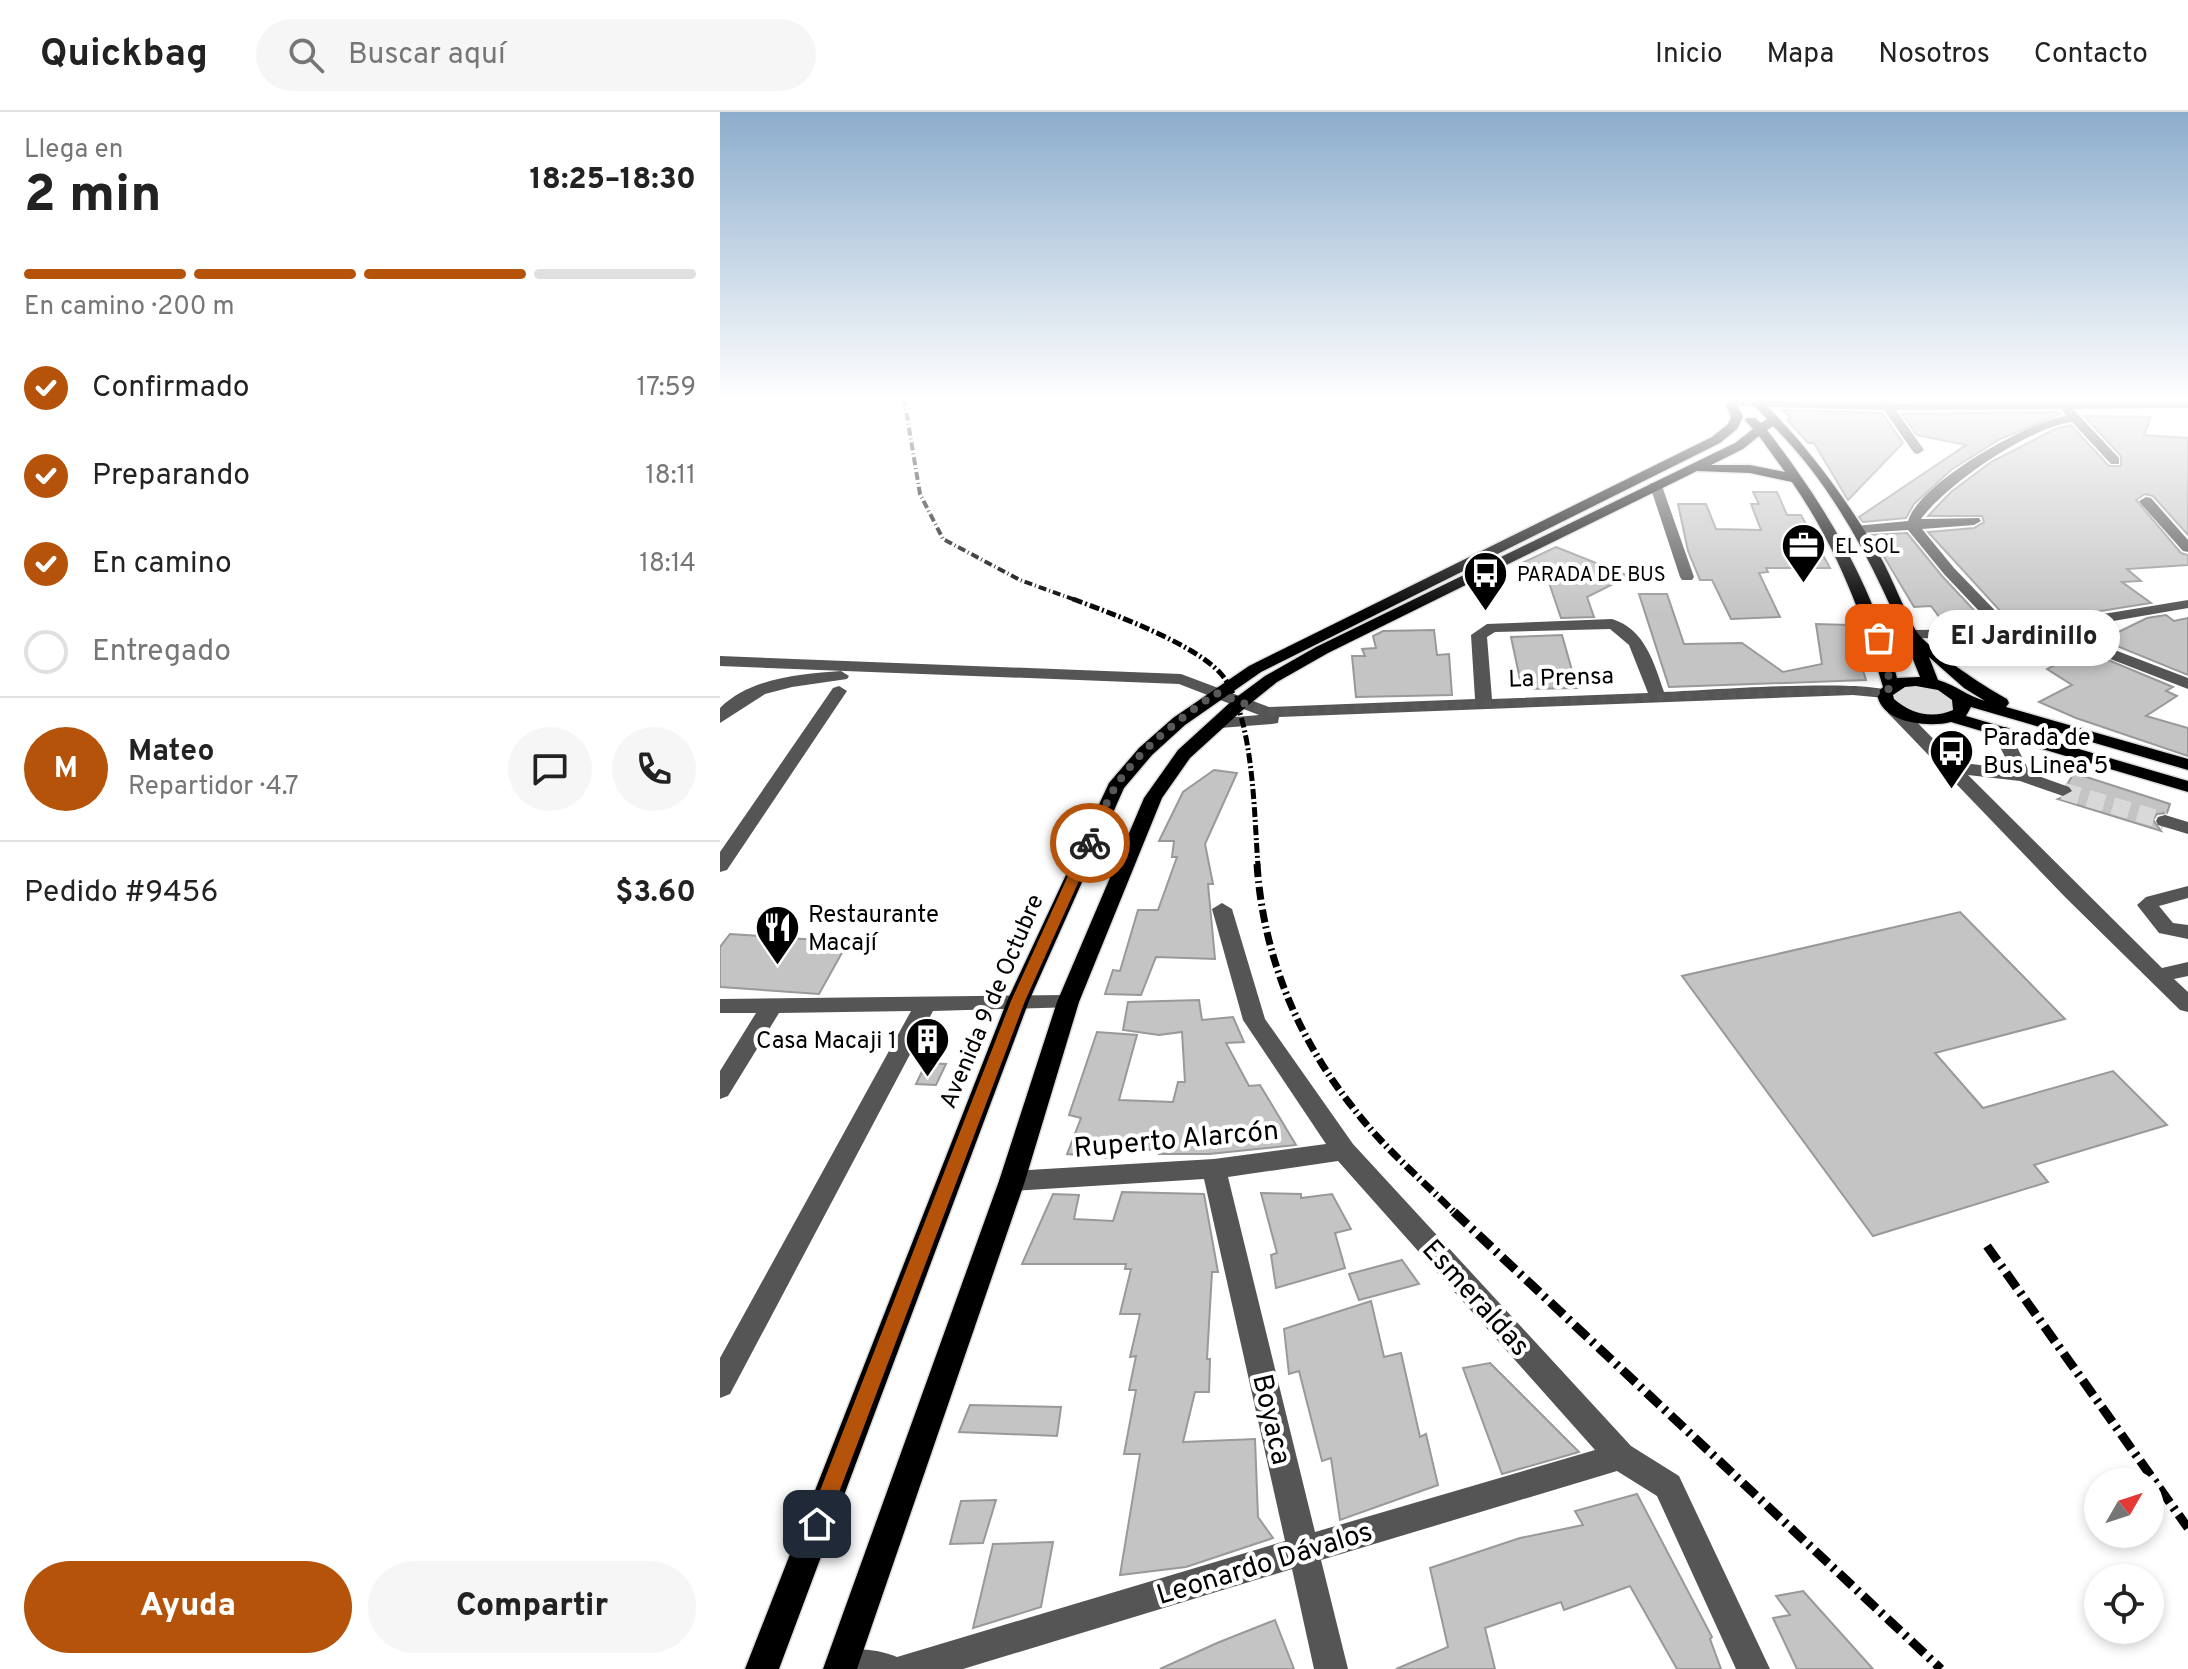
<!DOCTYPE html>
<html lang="es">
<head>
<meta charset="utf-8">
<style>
  body { margin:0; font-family:Overpass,sans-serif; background:#f6f6f6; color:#222; height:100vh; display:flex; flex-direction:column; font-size:30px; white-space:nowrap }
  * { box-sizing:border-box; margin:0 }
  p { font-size:26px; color:#767676 }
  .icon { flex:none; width:44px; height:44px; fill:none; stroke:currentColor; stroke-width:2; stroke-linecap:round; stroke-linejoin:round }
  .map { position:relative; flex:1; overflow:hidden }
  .side { display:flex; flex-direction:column; background:#fff; width:720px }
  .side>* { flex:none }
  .needle { width:52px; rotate:51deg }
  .tools { position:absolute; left:1364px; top:1356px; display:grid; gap:16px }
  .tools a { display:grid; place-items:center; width:80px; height:80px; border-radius:50%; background:#fff; box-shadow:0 4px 12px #0003; font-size:40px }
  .pin { position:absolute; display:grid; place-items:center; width:68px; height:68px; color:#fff; margin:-34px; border-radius:16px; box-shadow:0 4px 12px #0006 }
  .courier { position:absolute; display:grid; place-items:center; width:80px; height:80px; margin:-40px; border:6px solid #b45309; border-radius:50%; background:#fff; color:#222; box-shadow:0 2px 10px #0007 }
  .bubble { position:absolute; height:56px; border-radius:28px; background:#fff; box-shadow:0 4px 12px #0003; font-size:26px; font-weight:800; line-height:56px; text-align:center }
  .headline em { font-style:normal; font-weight:800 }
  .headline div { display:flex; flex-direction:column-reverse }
  .headline { display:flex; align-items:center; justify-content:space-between; height:136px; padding:0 24px }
  h1 { font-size:52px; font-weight:800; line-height:60px }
  .bar { display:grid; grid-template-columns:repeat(4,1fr); gap:12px 8px; align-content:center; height:96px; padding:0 24px }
  .bar i { height:10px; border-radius:6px; background:#e0e0e0 }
  .bar .current { background:#b45309 }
  .bar p { grid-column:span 4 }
  .line { display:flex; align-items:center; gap:20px; padding:0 24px; border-top:2px solid #e0e0e0 }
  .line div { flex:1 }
  .round { display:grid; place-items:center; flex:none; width:84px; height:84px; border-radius:42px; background:#f6f6f6 }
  ol { padding:0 24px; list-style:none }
  li { display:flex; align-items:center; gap:24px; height:88px }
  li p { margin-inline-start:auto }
  li .icon { padding:8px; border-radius:50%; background:#b45309; color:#fff; stroke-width:4 }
  li:last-child { color:#767676 }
  li i { width:44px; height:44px; border:4px solid #e0e0e0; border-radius:50% }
  .primary-button { display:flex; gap:16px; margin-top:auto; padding:16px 24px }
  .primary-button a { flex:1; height:92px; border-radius:48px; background:#b45309; color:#fff; font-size:32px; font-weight:800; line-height:92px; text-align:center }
  .primary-button a+a { background:#f6f6f6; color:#222 }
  header { display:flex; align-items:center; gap:48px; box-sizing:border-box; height:112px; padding:0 40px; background:#fff; border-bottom:2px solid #e0e0e0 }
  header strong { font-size:38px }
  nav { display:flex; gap:44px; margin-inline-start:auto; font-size:28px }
  .search { width:560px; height:72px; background:#f6f6f6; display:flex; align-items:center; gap:20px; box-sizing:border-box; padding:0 28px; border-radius:44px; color:#767676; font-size:30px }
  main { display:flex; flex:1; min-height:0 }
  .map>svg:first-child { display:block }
  .green { fill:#dcdcdc }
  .building { fill:#c4c4c4; stroke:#999; stroke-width:2 }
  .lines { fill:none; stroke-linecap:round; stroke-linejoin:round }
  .minor-tunnel { stroke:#d9d9d9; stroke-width:17; stroke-dasharray:17 9; stroke-linecap:butt }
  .major-casing { stroke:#dbdbdb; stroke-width:3 }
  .minor { fill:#555; fill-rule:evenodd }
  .major { fill:#000; fill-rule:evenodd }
  .rail-far3 { stroke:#000; stroke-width:4; stroke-dasharray:8 3 1 3; stroke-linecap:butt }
  .rail-far2 { stroke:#000; stroke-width:5; stroke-dasharray:10 3 2 3; stroke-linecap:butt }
  .rail-far1 { stroke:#000; stroke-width:7; stroke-dasharray:13 4 2 4; stroke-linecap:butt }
  .rail { stroke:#000; stroke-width:9; stroke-dasharray:18 6 3 6; stroke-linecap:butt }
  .route { fill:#b45309 }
  .done { stroke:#595959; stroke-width:8; stroke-dasharray:0 14.4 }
  .labels { text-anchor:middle; stroke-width:8; stroke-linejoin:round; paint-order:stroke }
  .far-poi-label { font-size:20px; fill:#000; stroke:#fff; text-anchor:start }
  .street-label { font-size:24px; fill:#000; stroke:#fff }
  .poi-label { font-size:24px; fill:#000; stroke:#fff; text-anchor:start }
  .near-street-label { font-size:28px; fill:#000; stroke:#fff }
</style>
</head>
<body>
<header>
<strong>Quickbag</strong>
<div class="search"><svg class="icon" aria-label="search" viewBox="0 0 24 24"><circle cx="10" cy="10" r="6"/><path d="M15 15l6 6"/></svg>Buscar aquí</div>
<nav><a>Inicio</a><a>Mapa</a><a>Nosotros</a><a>Contacto</a></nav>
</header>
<main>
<section class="side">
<div class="headline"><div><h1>2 min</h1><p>Llega en</p></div><em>18:25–18:30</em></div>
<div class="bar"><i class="current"></i><i class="current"></i><i class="current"></i><i></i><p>En camino · 200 m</p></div>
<ol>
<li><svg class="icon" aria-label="check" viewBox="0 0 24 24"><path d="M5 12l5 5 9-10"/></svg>Confirmado<p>17:59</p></li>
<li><svg class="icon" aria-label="check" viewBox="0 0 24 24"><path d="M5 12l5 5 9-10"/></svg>Preparando<p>18:11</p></li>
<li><svg class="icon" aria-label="check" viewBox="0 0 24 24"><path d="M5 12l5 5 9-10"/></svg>En camino<p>18:14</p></li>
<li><i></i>Entregado</li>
</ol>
<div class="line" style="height:144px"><b class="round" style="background:#b45309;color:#fff">M</b><div><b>Mateo</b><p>Repartidor · 4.7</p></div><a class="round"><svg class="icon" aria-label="chat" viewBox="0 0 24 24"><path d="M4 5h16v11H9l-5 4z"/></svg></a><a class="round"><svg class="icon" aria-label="phone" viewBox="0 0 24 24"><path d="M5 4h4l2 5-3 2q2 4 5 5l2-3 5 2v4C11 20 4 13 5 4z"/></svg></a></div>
<div class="line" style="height:104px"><div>Pedido #9456</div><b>$3.60</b></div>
<div class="primary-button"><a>Ayuda</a><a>Compartir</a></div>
</section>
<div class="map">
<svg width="1468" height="1557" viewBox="0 0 1468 1557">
  <rect width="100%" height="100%" fill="#fff"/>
  <path class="green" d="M1202,572l27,9 7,15c-19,14 -43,5 -60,-5l-3,-11 4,-4z"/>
  <g class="building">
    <polygon points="1061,298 1162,301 1183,331 1128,388 1094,331 1088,331 1067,308 1072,306"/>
    <polygon points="1337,300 1340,302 1280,327 1231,358 1194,392 1186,406 1143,410 1139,405 1246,333 1197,323 1182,302"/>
    <polygon points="1364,304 1431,305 1424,323 1468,326 1468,423 1433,384 1425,382 1416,388 1461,441 1468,443 1468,453 1407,457 1421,469 1402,470 1431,491 1293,513 1208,420 1254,416 1264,410 1262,404 1208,404 1231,380 1271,350 1335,317 1351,313 1389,354 1401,354 1401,344"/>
    <polygon points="1033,380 1057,380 1067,403 1081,403 1110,456 1046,456 1048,460 1039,461 1060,505 1011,507 992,468 980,468 968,439 958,392 986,392 996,417 1041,418 1031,392 1039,392"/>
    <polygon points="1187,421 1222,464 1267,512 1226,514 1211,494 1194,495 1151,423"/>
    <polygon points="836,435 909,464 867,485 874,505 841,506 825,459 804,450"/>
    <polygon points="919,482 947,482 964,532 1022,531 1063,560 1102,552 1096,512 1129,513 1146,568 949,575"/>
    <polygon points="1446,503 1454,509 1468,506 1468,563 1382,528 1427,506"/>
    <polygon points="714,518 717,543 729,542 732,583 636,585 632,544 645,544 642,537 656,536 653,524 663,519"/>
    <polygon points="842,523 857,576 802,577 791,525"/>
    <polygon points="1364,538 1453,575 1446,579 1457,584 1426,604 1468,616 1468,644 1356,606 1319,590 1352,573 1327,557"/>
    <polygon points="494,658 517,661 485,732 493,772 488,772 495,847 436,845 421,883 385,882 393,858 400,859 418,798 438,798 457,745 452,745 454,729 439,729 463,680"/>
    <polygon points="1354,661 1450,692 1447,701 1437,702 1433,708 1441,719 1338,687 1355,680 1348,671"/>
    <polygon points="1240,800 1345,907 1215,941 1263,996 1393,959 1447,1013 1314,1053 1328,1070 1153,1124 962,864"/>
    <polygon points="10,822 128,830 99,882 0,875 0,835"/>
    <polygon points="479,888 482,908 513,905 524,930 506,931 529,974 540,973 576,1033 489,1042 439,1042 440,1038 394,1037 392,1046 347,1042 361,1006 349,1003 377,920 417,923 399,988 453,990 458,970 465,970 462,920 439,923 403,918 408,890"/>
    <polygon points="206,951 226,952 216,973 196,972"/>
    <polygon points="402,1080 484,1082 498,1160 492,1160 487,1247 490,1247 489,1280 475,1280 463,1330 535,1327 538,1405 553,1426 466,1455 400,1463 420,1342 404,1342 416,1278 409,1278 416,1244 410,1245 420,1202 400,1202 411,1157 405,1157 406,1152 302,1152 333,1082 359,1083 354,1107 393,1109"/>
    <polygon points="541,1081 581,1082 581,1086 612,1082 631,1117 615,1121 625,1156 556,1176 551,1143 557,1141"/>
    <polygon points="682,1148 699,1172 639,1188 629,1162"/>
    <polygon points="651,1189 664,1245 681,1241 700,1325 706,1322 718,1373 620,1408 611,1346 602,1349 579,1259 569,1262 564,1217"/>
    <polygon points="770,1251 859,1340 782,1362 743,1256"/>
    <polygon points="250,1293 341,1295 337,1324 239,1320"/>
    <polygon points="917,1382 992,1525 990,1527 1001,1557 957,1557 910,1474 844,1498 841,1490 765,1516 775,1557 676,1557 728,1535 710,1456 800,1426 863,1413 855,1399"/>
    <polygon points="276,1388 263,1431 230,1432 241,1389"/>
    <polygon points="333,1430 321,1495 253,1516 273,1432"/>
    <polygon points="1083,1479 1153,1557 1077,1557 1053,1506 1070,1503 1056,1484"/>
    <polygon points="555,1508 574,1557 440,1557 497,1531"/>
  </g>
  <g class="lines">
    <polyline class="minor-tunnel" points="1343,679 1445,709"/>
    <defs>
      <g id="major">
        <path d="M1027,286h12c49,48 88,101 122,160 9,15 30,68 38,77 21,22 61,49 88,64l2,4 -3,4 182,52v11l-217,-63 -5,9 222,65v11l-237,-70c-23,6 -71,1 -74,-29l6,-6c-21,-74 -47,-141 -91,-205l-42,-9 -53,-2 -369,182 -51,29 -31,25 -56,51 -28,40 -83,204 -54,179 -168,488h-34l176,-488 58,-179 87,-204 34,-48 56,-51 31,-23 51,-29 419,-204 18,-14 -8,-9 2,-2h8l6,5 6,-4zM1053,314c69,69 112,161 147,251l-23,1c-24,-93 -72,-173 -130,-248zM1039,324l26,36 -35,-7h-39l32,-16zM1209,545l35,31 21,13c-18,-5 -29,-16 -47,-21zM1196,574l22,4 14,10 1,10c-21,9 -42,4 -59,-11l-1,-4 12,-8z"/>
        <polygon points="1011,288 1017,291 1023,305 1017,317 1000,331 541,560 465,613 432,643 404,676 309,889 59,1557 25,1557 287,889 389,671 419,636 453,606 529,554 992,325 1008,312 1011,305 1005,291"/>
      </g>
    </defs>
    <use href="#major" class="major-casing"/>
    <g class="minor">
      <path d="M1159,287h8l4,5 297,-2v6l-115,1 46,49v6h-8l-39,-42c-44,6 -125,62 -151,97l58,-1 2,3 -7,4 -52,4 32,39 59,61 175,-29v8l-115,20 39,21 76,29v11l-88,-34 -45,-24 -46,8 -101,-1 -3,-3 8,-5 83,-1 -52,-55 -36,-44 -48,3 -5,-1v-6l53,-5c11,-38 119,-99 158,-105l-4,-7 -166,1 28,40 -6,4 -4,-1 -30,-43 -153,-4 -6,-3 6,-3 148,3z"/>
      <polygon points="931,371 942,374 974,465 972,468 962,468 960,465 930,374"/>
      <polygon points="1426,385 1431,386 1468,428 1468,440 1463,439 1421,392 1419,389"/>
      <path d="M892,507c33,10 42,44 52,73 35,-1 212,-15 229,1l-8,5 -32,-3 -574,22 -1,6 -6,1 -52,4 -6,-1 -3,-4 3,-4 45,-4 -80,-31 -459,-18v-10l461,18 88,33 206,-8 -4,-64 16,-11zM890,517l19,16 19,48 -156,6 -5,-62 8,-5z"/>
      <path d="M121,559l8,5 -2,3 -55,8 -27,7 -45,29v-15c30,-30 80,-34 121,-37z"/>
      <polygon points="119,574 127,579 7,758 0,760 0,740 113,576"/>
      <polygon points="1174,592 1180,593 1236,650 1291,657 1272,619 1275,615 1287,615 1310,661 1349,675 1352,679 1343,684 1300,669 1248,663 1442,856 1468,850 1468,864 1454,867 1468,880 1468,900 1460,898 1346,786 1168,601 1166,597"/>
      <polygon points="1445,703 1468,710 1468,722 1438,713 1436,709 1438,705"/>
      <polygon points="1468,774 1468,786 1439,794 1453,811 1468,813 1468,827 1439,821 1417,793 1426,785"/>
      <path d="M502,791l10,6 33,110 88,125 278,302 48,30 91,193h-34l-79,-173 -40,-25 -296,89 27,109h-34l-22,-100 -329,100h-138l4,-15c20,-8 49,-5 68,3l388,-116 -81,-362 -192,12 -9,-3 -4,-7 4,-7 9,-3 202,-12 112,-15 -83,-124 -31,-111zM618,1049l257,289 -280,82 -87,-355z"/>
      <polygon points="348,883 356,885 359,890 356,895 213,899 10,1282 0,1286 0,1246 191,899 59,901 8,984 0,987 0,959 36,901 0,901 0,887"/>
    </g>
    <use href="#major" class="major"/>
    <polyline class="rail-far3" points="184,286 200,382 223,427 300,468 358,489"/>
    <path class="rail-far2" d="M353,487c37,14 130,47 152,80 29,44 29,135 33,187"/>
    <path class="rail-far1" d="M537,752c6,91 40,174 97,245 29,38 68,71 102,105"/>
    <g class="rail">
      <polyline points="734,1100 1221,1557"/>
      <polyline points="1267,1134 1468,1416"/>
    </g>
  </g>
  <linearGradient id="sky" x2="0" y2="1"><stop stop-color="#8cadcc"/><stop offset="0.57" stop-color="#fff"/><stop offset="1" stop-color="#fff" stop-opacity="0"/></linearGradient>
  <rect width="1468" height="504" fill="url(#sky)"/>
  <polygon class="route" points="370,727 376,731 305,889 107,1412 104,1419 97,1422 90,1419 87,1412 291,889 363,731"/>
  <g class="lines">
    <path class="done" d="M370,731c8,-18 15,-40 26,-57 24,-38 64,-67 100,-93l51,19 586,-22 32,3 6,-7 -12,-48"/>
  </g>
  <defs>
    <symbol id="office-pin" viewBox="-11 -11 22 30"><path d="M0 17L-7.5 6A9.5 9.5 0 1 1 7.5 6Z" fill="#000" stroke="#fff"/><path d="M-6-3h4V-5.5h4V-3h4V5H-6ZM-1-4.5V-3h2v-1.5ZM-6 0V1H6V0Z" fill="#fff"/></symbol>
    <symbol id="bus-pin" viewBox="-11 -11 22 30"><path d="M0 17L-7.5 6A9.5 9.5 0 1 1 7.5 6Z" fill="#000" stroke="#fff"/><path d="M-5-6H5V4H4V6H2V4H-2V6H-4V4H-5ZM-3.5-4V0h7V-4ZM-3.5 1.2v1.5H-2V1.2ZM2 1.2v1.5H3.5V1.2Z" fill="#fff"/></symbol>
    <symbol id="restaurant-pin" viewBox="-11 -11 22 30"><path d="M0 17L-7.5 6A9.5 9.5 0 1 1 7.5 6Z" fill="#000" stroke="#fff"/><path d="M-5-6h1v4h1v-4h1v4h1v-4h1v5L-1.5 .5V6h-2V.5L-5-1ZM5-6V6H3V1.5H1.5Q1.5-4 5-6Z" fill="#fff"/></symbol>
    <symbol id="building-pin" viewBox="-11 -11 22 30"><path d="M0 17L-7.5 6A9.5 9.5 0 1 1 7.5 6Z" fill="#000" stroke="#fff"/><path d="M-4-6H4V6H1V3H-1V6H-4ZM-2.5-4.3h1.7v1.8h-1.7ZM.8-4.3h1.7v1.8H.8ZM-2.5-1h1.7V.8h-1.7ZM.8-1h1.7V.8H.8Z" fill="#fff"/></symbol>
  </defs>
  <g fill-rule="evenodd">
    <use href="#office-pin" x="1058" y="408" width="51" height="69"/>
    <use href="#bus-pin" x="740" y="436" width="51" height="69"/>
    <use href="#bus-pin" x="1206" y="614" width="51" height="69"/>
    <use href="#restaurant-pin" x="32" y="790" width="51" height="69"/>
    <use href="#building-pin" x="182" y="902" width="51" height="69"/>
  </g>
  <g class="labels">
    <g class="far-poi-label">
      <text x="1115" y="441">EL SOL</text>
      <text x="797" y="469">PARADA DE BUS</text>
    </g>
    <g class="street-label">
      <text transform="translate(841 565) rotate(-2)" y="8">La Prensa</text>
      <text transform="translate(271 889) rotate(-67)" y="8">Avenida 9 de Octubre</text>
    </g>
    <g class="poi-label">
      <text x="1263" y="633">Parada de<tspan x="1263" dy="28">Bus Linea 5</tspan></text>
      <text x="88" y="810">Restaurante<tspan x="88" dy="28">Macají</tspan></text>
      <text x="177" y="936" text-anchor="end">Casa Macaji 1</text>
    </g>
    <g class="near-street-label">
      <text transform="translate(456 1026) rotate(-5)" y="10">Ruperto Alarcón</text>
      <text transform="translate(757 1185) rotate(48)" y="10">Esmeraldas</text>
      <text transform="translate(553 1307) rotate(77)" y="10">Boyaca</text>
      <text transform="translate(544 1450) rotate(-17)" y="10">Leonardo Dávalos</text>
    </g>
  </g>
</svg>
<div class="tools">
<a><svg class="needle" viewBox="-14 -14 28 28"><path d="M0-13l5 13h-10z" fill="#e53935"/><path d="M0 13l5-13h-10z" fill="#767676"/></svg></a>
<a><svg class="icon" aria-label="locate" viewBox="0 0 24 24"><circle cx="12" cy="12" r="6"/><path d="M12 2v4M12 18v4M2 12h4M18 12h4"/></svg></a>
</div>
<div class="pin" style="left:1159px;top:526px;background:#ea580c"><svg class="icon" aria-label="bag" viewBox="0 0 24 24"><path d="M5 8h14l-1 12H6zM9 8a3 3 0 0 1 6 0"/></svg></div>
<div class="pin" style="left:97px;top:1412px;background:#1f2937"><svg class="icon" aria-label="home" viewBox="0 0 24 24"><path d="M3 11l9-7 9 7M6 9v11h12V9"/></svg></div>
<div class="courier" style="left:370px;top:731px"><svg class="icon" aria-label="bike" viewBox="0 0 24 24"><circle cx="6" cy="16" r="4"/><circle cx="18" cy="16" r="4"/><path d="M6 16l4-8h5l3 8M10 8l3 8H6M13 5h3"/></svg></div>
<div class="bubble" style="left:1208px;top:498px;width:192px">El Jardinillo</div>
</div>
</main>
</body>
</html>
